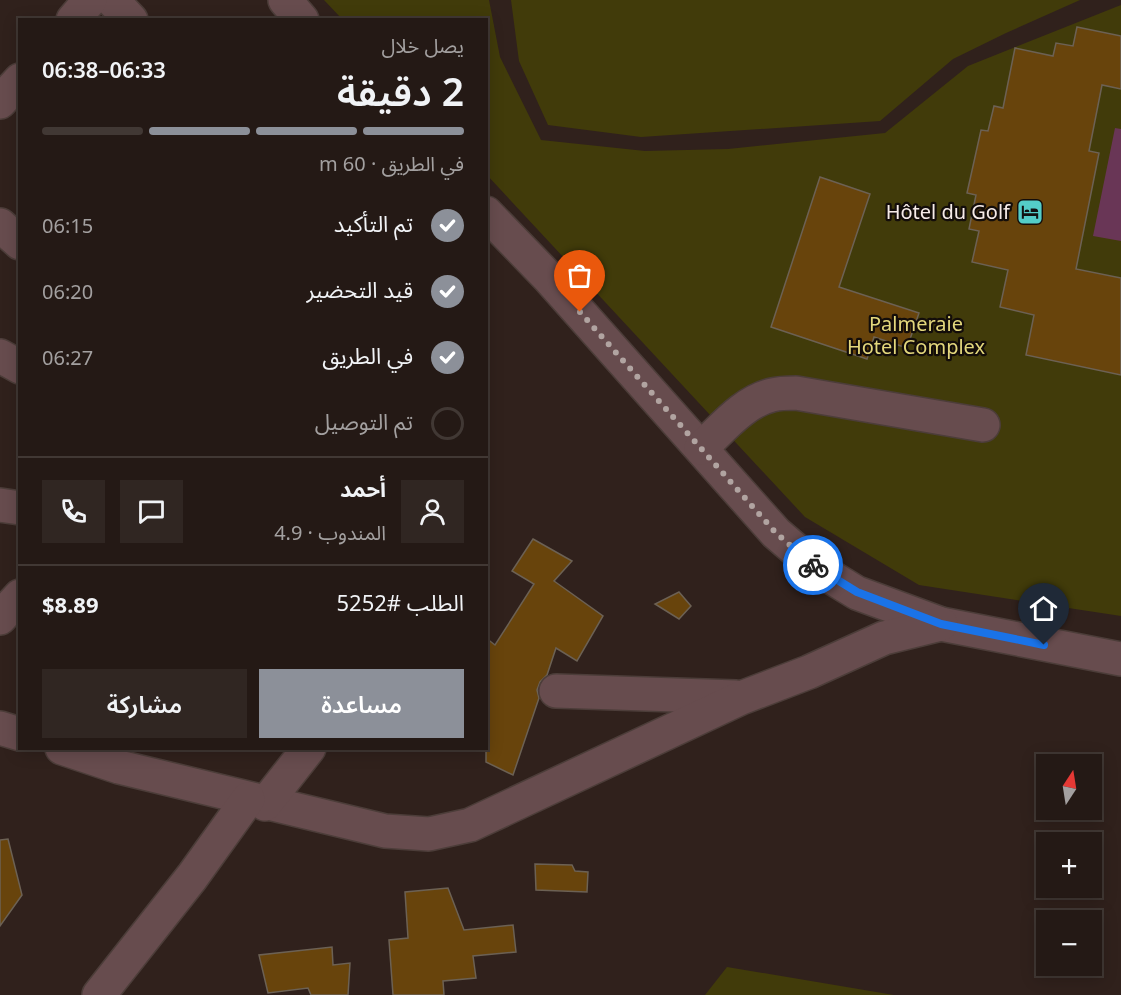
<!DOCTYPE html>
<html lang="ar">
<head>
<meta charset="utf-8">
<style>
  body { margin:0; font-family:"Noto Sans","Noto Sans Arabic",sans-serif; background:#302622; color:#f1f3f6; direction:rtl; height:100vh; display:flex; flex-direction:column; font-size:22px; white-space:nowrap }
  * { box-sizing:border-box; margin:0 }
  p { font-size:20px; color:#a3a0a0 }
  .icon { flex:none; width:33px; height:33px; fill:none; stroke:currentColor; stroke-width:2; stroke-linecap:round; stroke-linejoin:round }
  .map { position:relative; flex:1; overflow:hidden; direction:ltr }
  .side { position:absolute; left:18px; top:18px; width:470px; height:732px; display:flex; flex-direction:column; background:#241915; border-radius:0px; box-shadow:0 3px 15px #0003,0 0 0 2px #413834; direction:rtl }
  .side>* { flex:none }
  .needle { width:39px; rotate:12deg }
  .buttons { position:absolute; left:1036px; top:754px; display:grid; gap:12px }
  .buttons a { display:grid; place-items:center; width:66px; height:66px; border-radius:0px; background:#241915; box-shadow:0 3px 15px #0003,0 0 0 2px #413834; font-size:30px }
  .pin { position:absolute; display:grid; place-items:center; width:51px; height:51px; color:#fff; margin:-62px -26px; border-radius:50% 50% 50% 0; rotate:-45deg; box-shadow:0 0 6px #0007 }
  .pin .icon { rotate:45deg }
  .courier { position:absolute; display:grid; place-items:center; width:60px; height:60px; margin:-30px; border:4px solid #1a73e8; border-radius:50%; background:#fff; color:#222; box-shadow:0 2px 8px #0007 }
  .summary em { font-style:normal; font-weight:600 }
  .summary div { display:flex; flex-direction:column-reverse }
  .summary { display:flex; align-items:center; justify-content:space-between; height:102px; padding:0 24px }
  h1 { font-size:39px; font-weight:600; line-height:45px }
  .bar { display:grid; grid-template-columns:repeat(4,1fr); gap:9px 6px; align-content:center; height:72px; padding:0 24px }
  .bar i { height:8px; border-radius:4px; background:#413834 }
  .bar .active { background:#8c9099 }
  .bar p { grid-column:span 4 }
  .line { display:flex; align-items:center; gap:15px; padding:0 24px; border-top:2px solid #413834 }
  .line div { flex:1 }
  .round { display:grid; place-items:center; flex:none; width:63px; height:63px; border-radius:0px; background:#302622 }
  ol { padding:0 24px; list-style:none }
  li { display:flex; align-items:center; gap:18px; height:66px }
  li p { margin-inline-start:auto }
  li .icon { padding:6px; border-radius:50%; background:#8c9099; color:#fff; stroke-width:4 }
  li:last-child { color:#a3a0a0 }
  li i { width:33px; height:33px; border:3px solid #413834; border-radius:50% }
  .action { display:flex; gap:12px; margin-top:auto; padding:12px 24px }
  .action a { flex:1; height:69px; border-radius:0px; background:#8c9099; color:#fff; font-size:24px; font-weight:600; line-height:69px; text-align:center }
  .action a+a { background:#302622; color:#f1f3f6 }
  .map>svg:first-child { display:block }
  .green { fill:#413b0a }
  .water { fill:#693656 }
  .building { fill:#68440c; stroke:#6c6154; stroke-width:1.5 }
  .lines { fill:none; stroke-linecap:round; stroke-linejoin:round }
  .minor-casing { stroke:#4c3d39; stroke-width:36 }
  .minor { stroke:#674c4e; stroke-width:33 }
  .done { stroke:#b1a4a1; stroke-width:6; stroke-dasharray:0 10.8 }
  .route { stroke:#1a73e8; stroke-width:8 }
  .labels { text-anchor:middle; stroke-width:4.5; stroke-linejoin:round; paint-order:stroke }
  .poi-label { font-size:20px; fill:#f6ebe8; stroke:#130d0a; text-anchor:end }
  .park-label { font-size:20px; fill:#e3d77c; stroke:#130d0a }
</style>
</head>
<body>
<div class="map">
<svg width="1121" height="995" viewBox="0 0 1121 995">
  <rect width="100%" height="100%" fill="#30211c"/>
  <g class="green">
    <polygon points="324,0 489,0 500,57 541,140 645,151 728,149 885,133 968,66 1121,5 1121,616 919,585 805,517 486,174 486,20 342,19"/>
    <polygon points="511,0 1080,0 1006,33 953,59 880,121 641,137 548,125 519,61"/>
    <polygon points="727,967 894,995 705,995"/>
  </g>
  <polygon class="water" points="1115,128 1121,129 1121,241 1093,236"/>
  <g class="building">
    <polygon points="1077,27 1121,36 1121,89 1102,85 1089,151 1099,153 1076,269 1121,278 1121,375 1026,355 1034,315 1000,307 1008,270 972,262 979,231 969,229 976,195 967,193 981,130 988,131 994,106 1003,108 1015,48 1053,56 1056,43 1073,46"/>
    <polygon points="820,177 870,194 839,287 919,313 907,348 874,337 867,359 771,327"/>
    <polygon points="533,539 572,561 554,581 603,616 577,661 556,648 547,675 540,682 537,690 539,698 513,775 486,762 486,638 495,645 534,584 512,571"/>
    <polygon points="679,592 691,606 679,619 655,604"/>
    <polygon points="8,839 22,895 0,926 0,840"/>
    <polygon points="535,864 572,865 575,871 588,872 587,892 536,890"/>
    <polygon points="448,888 464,930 513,925 516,952 473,956 476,978 443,981 444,995 393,995 389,940 408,938 405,892"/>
    <polygon points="332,947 333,965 350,963 348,995 311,995 308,988 268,993 259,955"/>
  </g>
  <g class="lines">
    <defs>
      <g id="minor">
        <polyline points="112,0 131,20"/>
        <polyline points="285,0 302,20"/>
        <polyline points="73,20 90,0"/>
        <polyline points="0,102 20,80"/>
        <polyline points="486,213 549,278 776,533 818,569 857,593 941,624 1121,659"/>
        <polyline points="0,225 20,243"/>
        <polyline points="0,356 20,367"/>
        <path d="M701,448c21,-19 42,-46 71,-53 8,-2 16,-2 24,-2l187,32"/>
        <polyline points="0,505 20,508"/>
        <polyline points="0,618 20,596"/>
        <polyline points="556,691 736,697"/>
        <polyline points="0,728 20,734"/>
        <polyline points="62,748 119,767 385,831 429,834 470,825 741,698 809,672 884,638 941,624"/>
        <polyline points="265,804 309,748"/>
        <polyline points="99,995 192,877 248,799"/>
      </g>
    </defs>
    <use href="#minor" class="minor-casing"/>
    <use href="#minor" class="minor"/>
  </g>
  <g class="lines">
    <polyline class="done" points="580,312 776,533 813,565"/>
    <polyline class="route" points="813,565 857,592 941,624 1044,645"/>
  </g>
  <defs>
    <symbol id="hotel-square" viewBox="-11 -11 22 22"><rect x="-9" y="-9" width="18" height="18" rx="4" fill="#54cdc8" stroke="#130d0a"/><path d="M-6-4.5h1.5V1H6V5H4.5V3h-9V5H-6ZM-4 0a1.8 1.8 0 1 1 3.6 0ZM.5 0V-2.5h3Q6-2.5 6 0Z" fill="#111"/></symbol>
  </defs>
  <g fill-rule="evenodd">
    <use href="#hotel-square" x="1015" y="197" width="30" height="30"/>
  </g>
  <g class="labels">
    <g class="poi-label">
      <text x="1010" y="219">Hôtel du Golf</text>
    </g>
    <g class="park-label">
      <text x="916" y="331">Palmeraie<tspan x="916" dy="23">Hotel Complex</tspan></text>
    </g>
  </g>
</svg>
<div class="buttons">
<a><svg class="needle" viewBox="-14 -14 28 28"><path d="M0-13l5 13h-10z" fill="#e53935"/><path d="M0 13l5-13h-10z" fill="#a3a0a0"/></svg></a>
<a>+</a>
<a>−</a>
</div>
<div class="pin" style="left:580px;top:312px;background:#ea580c"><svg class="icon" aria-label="bag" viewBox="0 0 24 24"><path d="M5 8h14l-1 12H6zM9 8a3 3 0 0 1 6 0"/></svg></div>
<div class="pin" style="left:1044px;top:645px;background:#1f2937"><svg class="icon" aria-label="home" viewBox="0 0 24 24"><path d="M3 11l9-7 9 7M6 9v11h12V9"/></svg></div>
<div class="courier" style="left:813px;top:565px"><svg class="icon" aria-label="bike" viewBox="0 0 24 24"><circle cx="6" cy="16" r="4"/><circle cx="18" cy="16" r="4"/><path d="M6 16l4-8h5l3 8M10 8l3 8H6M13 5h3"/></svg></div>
<section class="side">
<div class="summary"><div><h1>2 دقيقة</h1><p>يصل خلال</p></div><em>06:33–06:38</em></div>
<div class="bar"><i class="active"></i><i class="active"></i><i class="active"></i><i></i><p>في الطريق · 60 m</p></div>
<ol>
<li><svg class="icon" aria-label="check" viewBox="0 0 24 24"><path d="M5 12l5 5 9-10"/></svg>تم التأكيد<p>06:15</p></li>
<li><svg class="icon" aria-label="check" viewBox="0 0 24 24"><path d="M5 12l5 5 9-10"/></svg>قيد التحضير<p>06:20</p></li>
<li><svg class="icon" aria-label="check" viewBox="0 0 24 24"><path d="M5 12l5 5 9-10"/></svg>في الطريق<p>06:27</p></li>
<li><i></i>تم التوصيل</li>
</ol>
<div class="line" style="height:108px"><a class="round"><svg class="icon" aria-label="person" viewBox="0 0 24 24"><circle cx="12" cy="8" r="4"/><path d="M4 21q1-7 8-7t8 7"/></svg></a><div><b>أحمد</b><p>المندوب · 4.9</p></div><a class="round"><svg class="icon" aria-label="chat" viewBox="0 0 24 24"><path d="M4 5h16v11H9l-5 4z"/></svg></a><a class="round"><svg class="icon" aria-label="phone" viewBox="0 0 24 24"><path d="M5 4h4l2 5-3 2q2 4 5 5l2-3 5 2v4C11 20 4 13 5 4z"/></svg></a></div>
<div class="line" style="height:78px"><div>الطلب #5252</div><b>$8.89</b></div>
<div class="action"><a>مساعدة</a><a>مشاركة</a></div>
</section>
</div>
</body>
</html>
